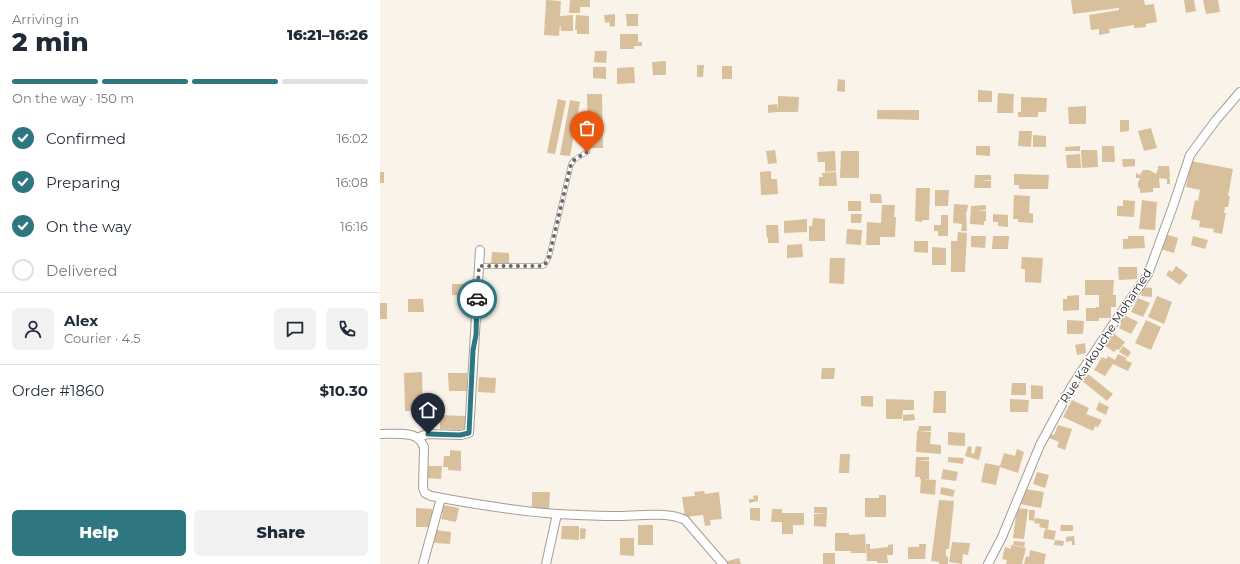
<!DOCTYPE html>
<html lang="en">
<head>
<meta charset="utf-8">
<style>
  body { margin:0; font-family:Montserrat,sans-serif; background:#f2f2f3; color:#1f2937; height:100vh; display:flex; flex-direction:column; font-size:15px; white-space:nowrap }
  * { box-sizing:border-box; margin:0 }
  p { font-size:13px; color:#747a83 }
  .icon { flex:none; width:22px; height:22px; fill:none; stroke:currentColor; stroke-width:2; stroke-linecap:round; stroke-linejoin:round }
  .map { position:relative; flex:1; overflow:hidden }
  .sheet { display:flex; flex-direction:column; background:#fff; width:380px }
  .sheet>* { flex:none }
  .pin { position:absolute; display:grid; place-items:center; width:34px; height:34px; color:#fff; margin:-41px -17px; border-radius:50% 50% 50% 0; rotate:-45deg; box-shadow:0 0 4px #0007 }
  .pin .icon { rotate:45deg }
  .courier { position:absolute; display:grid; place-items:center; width:40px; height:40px; margin:-20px; border:3px solid #2f7780; border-radius:50%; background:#fff; color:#222; box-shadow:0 1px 5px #0007 }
  .head em { font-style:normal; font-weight:800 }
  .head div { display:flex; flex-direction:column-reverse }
  .head { display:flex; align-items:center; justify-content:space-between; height:68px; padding:0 12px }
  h1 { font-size:26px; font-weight:800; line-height:30px }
  .bar { display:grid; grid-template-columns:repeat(4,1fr); gap:6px 4px; align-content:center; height:48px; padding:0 12px }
  .bar i { height:5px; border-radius:3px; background:#e0e1e3 }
  .bar .on { background:#2f7780 }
  .bar p { grid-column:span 4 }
  .line { display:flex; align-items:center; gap:10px; padding:0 12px; border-top:1px solid #e0e1e3 }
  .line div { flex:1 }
  .round { display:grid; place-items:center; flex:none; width:42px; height:42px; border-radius:6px; background:#f2f2f3 }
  ol { padding:0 12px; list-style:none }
  li { display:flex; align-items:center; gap:12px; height:44px }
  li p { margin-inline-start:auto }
  li .icon { padding:4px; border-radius:50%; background:#2f7780; color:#fff; stroke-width:4 }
  li:last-child { color:#747a83 }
  li i { width:22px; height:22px; border:2px solid #e0e1e3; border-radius:50% }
  .primary-button { display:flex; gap:8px; margin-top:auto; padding:8px 12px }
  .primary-button a { flex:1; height:46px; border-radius:6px; background:#2f7780; color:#fff; font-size:16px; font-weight:800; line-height:46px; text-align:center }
  .primary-button a+a { background:#f2f2f3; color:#1f2937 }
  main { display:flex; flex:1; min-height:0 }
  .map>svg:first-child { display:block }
  .building { fill:#d9c09d }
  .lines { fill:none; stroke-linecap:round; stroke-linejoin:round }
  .lane-casing { stroke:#a39d95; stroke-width:5.5 }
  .street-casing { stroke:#a39d95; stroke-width:10 }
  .lane { stroke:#fff; stroke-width:4 }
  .street { stroke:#fff; stroke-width:8 }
  .done { stroke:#6d6964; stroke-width:4; stroke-dasharray:0 7.2 }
  .route { stroke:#2f7780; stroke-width:5 }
  .labels { text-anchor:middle; stroke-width:3; stroke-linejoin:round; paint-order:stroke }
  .street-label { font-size:12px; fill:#211f1c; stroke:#fff }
</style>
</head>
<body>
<main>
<section class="sheet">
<div class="head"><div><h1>2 min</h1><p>Arriving in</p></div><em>16:21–16:26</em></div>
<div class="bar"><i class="on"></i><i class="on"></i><i class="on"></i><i></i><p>On the way · 150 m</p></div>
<ol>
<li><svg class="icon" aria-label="check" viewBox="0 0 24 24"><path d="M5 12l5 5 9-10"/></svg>Confirmed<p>16:02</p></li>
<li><svg class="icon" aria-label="check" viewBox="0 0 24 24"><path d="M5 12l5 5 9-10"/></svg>Preparing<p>16:08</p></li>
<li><svg class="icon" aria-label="check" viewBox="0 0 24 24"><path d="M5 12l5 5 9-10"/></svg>On the way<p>16:16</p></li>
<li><i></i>Delivered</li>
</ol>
<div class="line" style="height:72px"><a class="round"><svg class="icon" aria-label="person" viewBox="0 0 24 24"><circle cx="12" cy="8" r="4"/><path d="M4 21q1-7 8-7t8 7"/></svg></a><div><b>Alex</b><p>Courier · 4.5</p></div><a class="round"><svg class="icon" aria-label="chat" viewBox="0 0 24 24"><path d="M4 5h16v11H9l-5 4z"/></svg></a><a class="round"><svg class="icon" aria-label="phone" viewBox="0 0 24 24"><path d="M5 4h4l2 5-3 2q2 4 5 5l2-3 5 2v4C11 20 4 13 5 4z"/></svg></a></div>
<div class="line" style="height:52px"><div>Order #1860</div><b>$10.30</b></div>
<div class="primary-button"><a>Help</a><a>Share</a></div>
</section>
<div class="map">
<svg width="860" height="564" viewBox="0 0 860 564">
  <rect width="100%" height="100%" fill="#faf3ea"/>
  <g class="building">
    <polygon points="166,0 181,1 180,16 193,15 193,31 181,31 180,24 179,36 164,35"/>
    <polygon points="190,0 210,0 210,7 200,7 200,13 189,13"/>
    <polygon points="691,0 764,0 765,5 774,4 777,22 766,24 766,27 754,28 754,25 729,29 730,33 719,35 719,29 711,30 709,15 739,10 739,8 693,14"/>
    <polygon points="804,0 814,0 816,11 806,13"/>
    <polygon points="823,0 838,0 840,12 826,14"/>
    <polygon points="235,14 235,26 230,27 229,22 225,23 224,15"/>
    <polygon points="246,14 258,14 258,26 247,26"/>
    <polygon points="196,15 209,16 209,34 197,34 197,30 195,30"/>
    <polygon points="240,34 258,34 258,42 262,42 262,46 254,46 254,49 240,49"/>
    <polygon points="215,51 227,51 226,63 214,62"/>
    <polygon points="286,61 286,75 273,75 272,62"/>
    <polygon points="317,65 324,65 323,77 317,77"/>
    <rect x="342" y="66" width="10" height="13"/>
    <polygon points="213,67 226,67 226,79 213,78"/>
    <polygon points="254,67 255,83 237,84 237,68"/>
    <polygon points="458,79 465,80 465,92 457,91"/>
    <polygon points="598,90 612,91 612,102 598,102"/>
    <polygon points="618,93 634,94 633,113 617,113"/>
    <polygon points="207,94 222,94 223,148 208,148"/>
    <polygon points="398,96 419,97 418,112 397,112 388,113 388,105 397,104 398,109"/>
    <polygon points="641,97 667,98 666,112 658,112 658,117 638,117 638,112 641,112"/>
    <polygon points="178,99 186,101 175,154 167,153"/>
    <polygon points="190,100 200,102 190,156 180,155"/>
    <polygon points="706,106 706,124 689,124 688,107"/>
    <polygon points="497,110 539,110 539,120 497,119"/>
    <polygon points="740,120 749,120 749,131 740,132"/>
    <polygon points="771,128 777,148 764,151 758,131"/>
    <polygon points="639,131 652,131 651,147 638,146"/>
    <polygon points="653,135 666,136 666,147 653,147"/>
    <polygon points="596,146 610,146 610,156 596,155"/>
    <polygon points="700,146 700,151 685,151 685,147"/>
    <polygon points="722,146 734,146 735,162 722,162"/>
    <polygon points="395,150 397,163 388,164 386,151"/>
    <polygon points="701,150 717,150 718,167 702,168"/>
    <polygon points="455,151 456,171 445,172 445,162 438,162 437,152"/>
    <polygon points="461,151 479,151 479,178 460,178"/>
    <polygon points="700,154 701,168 687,168 686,155"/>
    <polygon points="742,159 755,159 755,166 743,167"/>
    <polygon points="811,161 853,169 848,196 850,196 848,207 845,207 844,213 846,213 842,234 833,232 834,229 819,227 820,221 811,219 815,200 818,201 820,190 806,187"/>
    <polygon points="778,166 789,166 790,176 789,178 790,179 790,184 787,184 787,179 779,178 780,188 773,188 773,192 760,193 760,189 758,187 758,183 760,178 756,178 756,173 760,175 763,170 769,170 776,174 778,169"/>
    <polygon points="391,171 391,179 397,179 398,194 381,195 380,172"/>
    <rect x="0" y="172" width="4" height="11"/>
    <polygon points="456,172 457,186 439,186 439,177 443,177 442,173"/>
    <polygon points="634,174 669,175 668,189 639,189 639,185 634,185"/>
    <polygon points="595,175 611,175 611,180 601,180 611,181 611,188 594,188"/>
    <polygon points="536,188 550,188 549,220 542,220 542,222 535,221"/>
    <polygon points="555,190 569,190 568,206 555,206"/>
    <polygon points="490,194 501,194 502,203 490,203"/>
    <polygon points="634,195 650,196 649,213 653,214 653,223 638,222 638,219 633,219"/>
    <polygon points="743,200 755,201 754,217 737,216 737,206 743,206"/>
    <polygon points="762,200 777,202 775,230 759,229"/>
    <rect x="468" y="201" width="13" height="10"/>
    <polygon points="574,204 588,205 587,212 586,212 587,231 581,231 582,224 573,223"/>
    <polygon points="502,205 515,205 514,217 516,217 515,237 500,237 500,245 486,245 487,222 501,223"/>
    <polygon points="606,205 606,210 597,211 606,211 606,221 604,221 604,225 590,224 591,206"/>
    <polygon points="471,214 482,214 481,223 471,223"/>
    <polygon points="613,214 628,215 628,227 618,226 618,222 613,222"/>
    <polygon points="561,215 568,215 568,236 558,236 558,231 554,231 554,225 561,225"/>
    <polygon points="433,218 445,219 445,241 429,241 429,226 432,226"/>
    <polygon points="427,219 427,232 404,233 404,221"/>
    <polygon points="386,225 398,225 399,243 388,243 388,238 387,238"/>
    <polygon points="467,229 482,230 481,245 466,244"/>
    <polygon points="578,232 587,233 585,272 571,272 571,241 577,241"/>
    <polygon points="785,234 798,238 794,253 781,249"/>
    <polygon points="591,236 606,236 605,248 591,247"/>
    <polygon points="613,236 629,236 628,249 612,249"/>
    <polygon points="748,236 764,236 765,248 743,249 743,239 748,239"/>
    <polygon points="813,236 828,240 825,249 811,245"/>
    <polygon points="534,241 548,241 548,253 534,252"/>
    <polygon points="422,244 423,257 407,258 407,245"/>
    <polygon points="552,247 566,248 566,265 552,265"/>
    <polygon points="112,252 129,253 129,265 111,267"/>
    <polygon points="642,257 663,258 661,283 645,282 645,269 641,269"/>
    <polygon points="450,258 465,258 464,284 449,283"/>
    <polygon points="796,266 808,275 800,285 786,275 789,270 792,272"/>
    <polygon points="738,267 757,267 757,279 739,280"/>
    <polygon points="705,280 734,280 733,295 736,295 736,307 731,307 731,318 719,318 719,321 706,321 706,308 716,308 716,307 719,307 719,295 705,295"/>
    <rect x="72" y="284" width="17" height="11"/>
    <polygon points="762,287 772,288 772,297 761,296"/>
    <polygon points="699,295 699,310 683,311 683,299 687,299 687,296"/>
    <polygon points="777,296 792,302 784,324 768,317"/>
    <polygon points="758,298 770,303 763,317 751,312"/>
    <polygon points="28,299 43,299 44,312 28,312"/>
    <rect x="0" y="303" width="7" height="16"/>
    <polygon points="742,314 758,322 751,334 739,328 741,325 737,324"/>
    <polygon points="687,320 704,321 703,334 687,334"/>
    <polygon points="766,320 781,327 771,350 755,343"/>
    <polygon points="733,333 745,342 739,350 737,349 734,352 724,345"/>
    <polygon points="705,343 706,353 697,355 695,345"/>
    <polygon points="743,346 751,352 748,357 739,352"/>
    <polygon points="738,354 747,358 745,360 752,363 748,371 733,364 725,376 714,370 722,357 726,359 728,356 735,360"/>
    <polygon points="442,368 455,368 454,379 441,379"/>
    <polygon points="42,372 43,411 25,411 24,373"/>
    <polygon points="68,373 87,373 87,391 69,391"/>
    <polygon points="708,374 733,394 727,401 702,381"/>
    <polygon points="99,377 116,378 115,393 98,392"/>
    <polygon points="632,383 646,383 646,395 631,395"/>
    <polygon points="651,385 663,386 663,399 651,399"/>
    <polygon points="554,391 566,391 566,413 553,413"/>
    <polygon points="481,396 493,396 493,407 481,406"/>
    <rect x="45" y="397" width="10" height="19"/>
    <polygon points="506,399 534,400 534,410 523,410 522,419 506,419"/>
    <polygon points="630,399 649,400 648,412 630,412"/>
    <polygon points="692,400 709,408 706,414 722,420 718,427 715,426 713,431 683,417"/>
    <polygon points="719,402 729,407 726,415 716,410"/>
    <polygon points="534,414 535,420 523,421 523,415"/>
    <polygon points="60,415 86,416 85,430 60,429"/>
    <polygon points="678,425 692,429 685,450 677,447 679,442 669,438 670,434 674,435"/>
    <polygon points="539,426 551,426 551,431 538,431"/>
    <polygon points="537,431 551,432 550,444 561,445 561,454 536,452"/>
    <polygon points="568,432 585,433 585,446 568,445"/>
    <polygon points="588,446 592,447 591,453 594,454 596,446 602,447 599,460 585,456"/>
    <polygon points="637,449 644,452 638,473 620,467 616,485 601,482 605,463 620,466 624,453 635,456"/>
    <polygon points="70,450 81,451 81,471 68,470 68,467 63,467 64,456 70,456"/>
    <polygon points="460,454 470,454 469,473 459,473"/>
    <polygon points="536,457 549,457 549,460 538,461 549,461 549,479 543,479 556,480 555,495 540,493 541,479 540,479 540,477 535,477"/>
    <polygon points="568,457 584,458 583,464 568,462"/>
    <polygon points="47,466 62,466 61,479 47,478"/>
    <polygon points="563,469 578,472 576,481 561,479"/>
    <polygon points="657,472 669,475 665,488 653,484"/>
    <polygon points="561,487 575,490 573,497 560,494"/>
    <polygon points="646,489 664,492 661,508 640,504 642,494 645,495"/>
    <polygon points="324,491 325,494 339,492 342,519 330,520 331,525 325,526 323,515 305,517 302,497 315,496 314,492"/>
    <polygon points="152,492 170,492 169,510 152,509"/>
    <polygon points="378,495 378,501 369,503 369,499 374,499 373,496"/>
    <polygon points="499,495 506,495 506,517 485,517 485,498 499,498"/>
    <polygon points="559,500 574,501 569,549 566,549 566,556 568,557 568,564 559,564 559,562 551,561"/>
    <polygon points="63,505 79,508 76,522 61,519 63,513 61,513"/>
    <polygon points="434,507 447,507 447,514 434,513"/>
    <polygon points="36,508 52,509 52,527 36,527"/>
    <polygon points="370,508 380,508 380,521 370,520"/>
    <polygon points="637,508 648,509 644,539 633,538"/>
    <polygon points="392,509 402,509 402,513 424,513 424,525 413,525 413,534 402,534 402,522 391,522"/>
    <polygon points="649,510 655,510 654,521 649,520"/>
    <polygon points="434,514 447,514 446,527 434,526"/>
    <polygon points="655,518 669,520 668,529 659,527 660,524 654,523"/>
    <rect x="258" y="525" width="15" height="20"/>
    <polygon points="681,525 693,525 693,531 680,531"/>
    <polygon points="182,526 199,526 199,540 181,539"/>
    <polygon points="200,528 206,529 205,539 200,539"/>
    <polygon points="665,529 676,531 674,540 663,538"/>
    <polygon points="56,530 71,532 70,544 54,543"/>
    <polygon points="455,533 469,533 469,535 485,534 486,553 471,553 471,551 455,551"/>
    <polygon points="694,536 695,545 692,545 692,541 686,542 686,537"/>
    <polygon points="240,538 254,538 254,556 240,555"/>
    <polygon points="675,540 684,541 683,546 674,545"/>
    <polygon points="634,541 645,542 644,547 633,545"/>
    <polygon points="572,542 590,543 588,555 583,554 582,564 569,562"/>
    <polygon points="486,544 490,544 490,549 508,547 508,545 513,544 513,555 507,555 508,563 497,563 497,555 497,561 487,561"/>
    <polygon points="539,544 546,544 545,559 528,559 528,547 539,547"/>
    <polygon points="631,545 646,548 642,564 626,564 627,560 622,559 625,547 631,549"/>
    <polygon points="650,550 666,554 664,564 644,564 646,556 649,557"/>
    <rect x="443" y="553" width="12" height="11"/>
    <polygon points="359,558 361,564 345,564 344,562"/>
  </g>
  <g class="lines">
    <defs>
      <polyline id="lane" points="99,266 163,266 166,263 169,257 191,164 194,160 207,152"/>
      <g id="street">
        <path d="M0,434c11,0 26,-2 36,3 4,2 6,6 8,10l-1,41 2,5 6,3c42,8 84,15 127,18 19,1 38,2 58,2 19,0 52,-5 69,4l38,44"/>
        <polyline points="37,438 47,434 81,435 89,433 100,250"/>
        <polyline points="43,564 61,498"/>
        <polyline points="166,564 177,514"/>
        <polyline points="608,564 622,537 660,445 693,384 734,323 768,274 792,209 810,155 836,120 860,92"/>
      </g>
    </defs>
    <use href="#lane" class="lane-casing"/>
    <use href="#street" class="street-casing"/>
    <use href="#lane" class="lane"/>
    <use href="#street" class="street"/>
  </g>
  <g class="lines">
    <polyline class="done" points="97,299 99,266 163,266 166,263 169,257 191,164 194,160 207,152"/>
    <polyline class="route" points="48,434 80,435 89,433 93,350 96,335 97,299"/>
  </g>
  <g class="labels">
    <g class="street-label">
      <text transform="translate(726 336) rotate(-57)" y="4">Rue Karkouche Mohamed</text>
    </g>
  </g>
</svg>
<div class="pin" style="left:207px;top:152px;background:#ea580c"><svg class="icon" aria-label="bag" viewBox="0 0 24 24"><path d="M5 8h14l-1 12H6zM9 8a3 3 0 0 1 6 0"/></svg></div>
<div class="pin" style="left:48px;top:434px;background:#1f2937"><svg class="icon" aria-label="home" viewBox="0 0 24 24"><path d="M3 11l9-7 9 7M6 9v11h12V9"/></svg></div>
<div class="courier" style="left:97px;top:299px"><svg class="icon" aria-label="car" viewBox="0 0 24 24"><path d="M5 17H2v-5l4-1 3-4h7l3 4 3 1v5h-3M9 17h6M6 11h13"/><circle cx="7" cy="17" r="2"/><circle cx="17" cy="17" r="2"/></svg></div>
</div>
</main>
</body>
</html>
